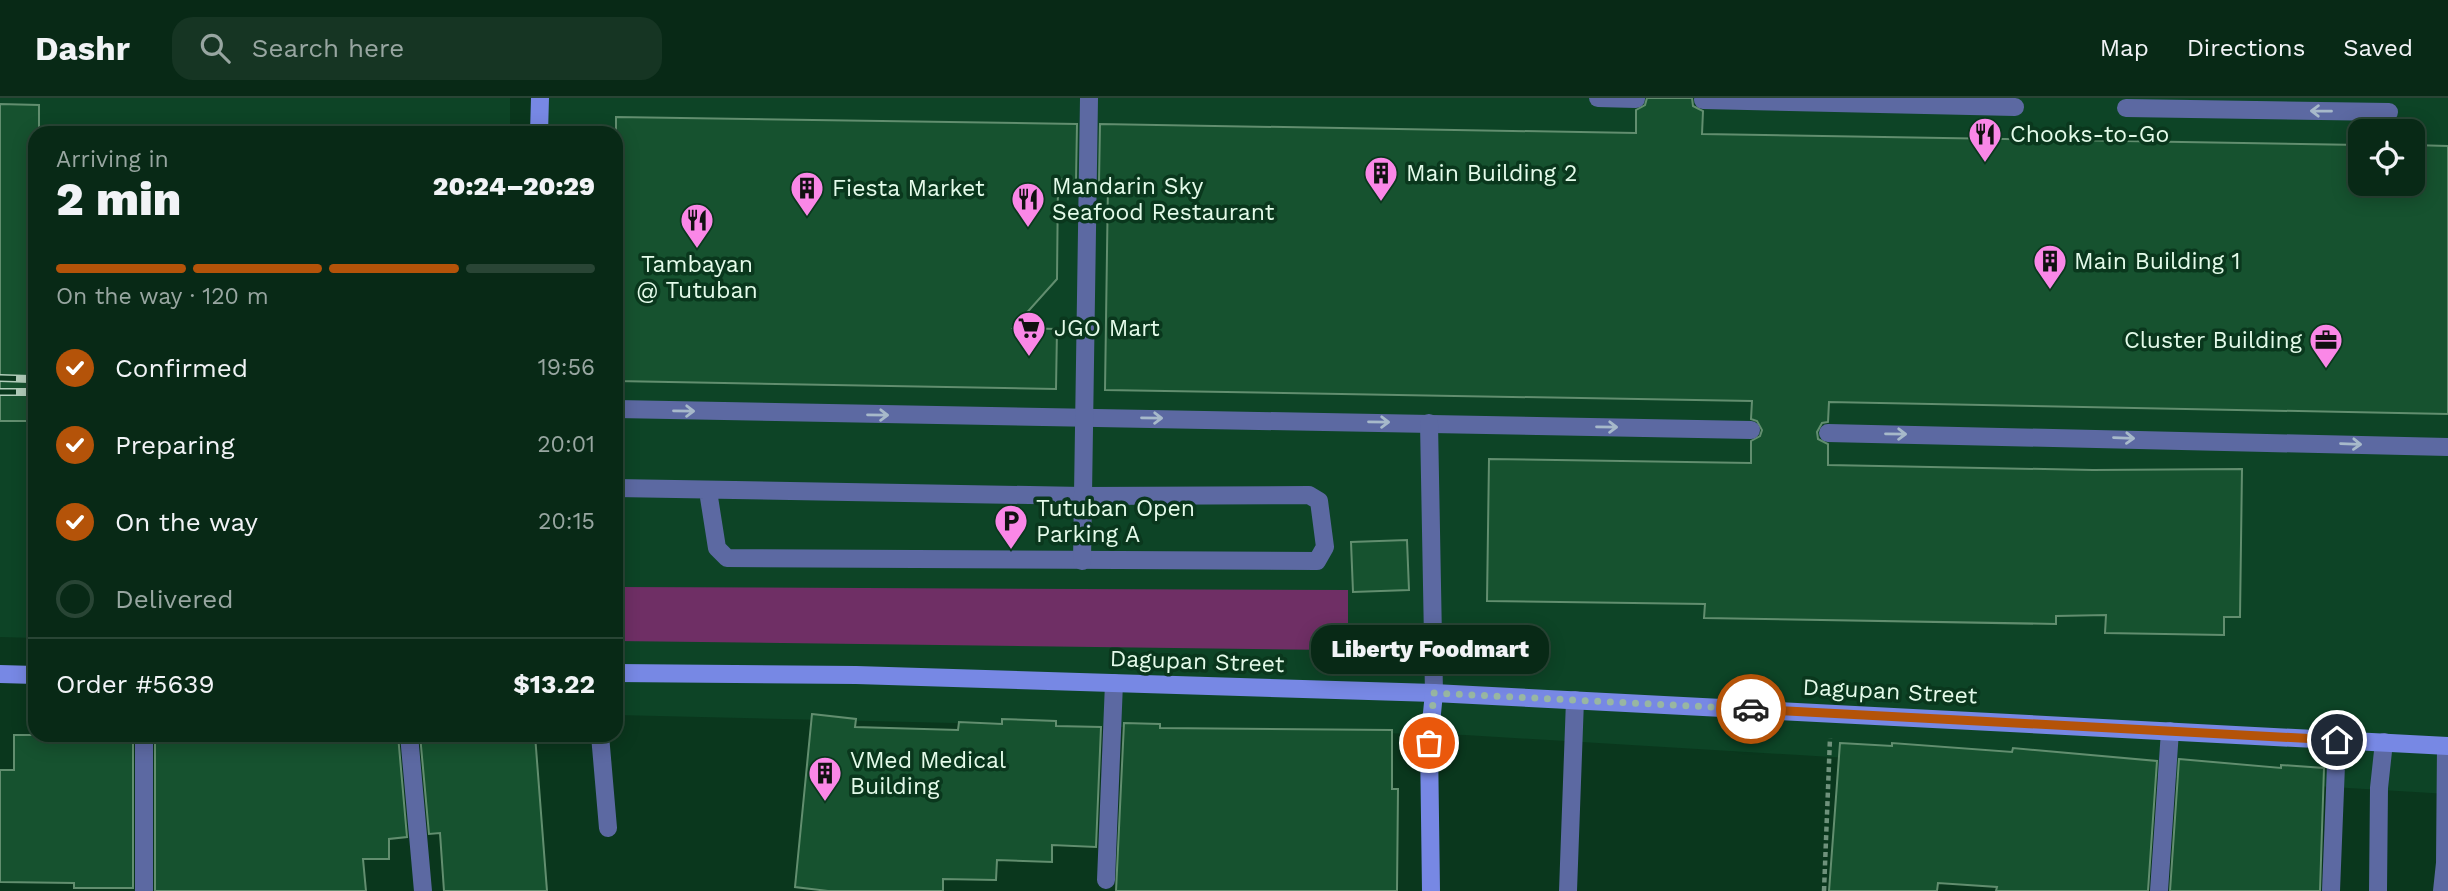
<!DOCTYPE html>
<html lang="en">
<head>
<meta charset="utf-8">
<style>
  body { margin:0; font-family:"Work Sans",sans-serif; background:#163523; color:#f1f3f6; height:100vh; display:flex; flex-direction:column; font-size:26px; white-space:nowrap }
  * { box-sizing:border-box; margin:0 }
  p { font-size:23px; color:#98a6a1 }
  .icon { flex:none; width:38px; height:38px; fill:none; stroke:currentColor; stroke-width:2; stroke-linecap:round; stroke-linejoin:round }
  .map { position:relative; flex:1; overflow:hidden }
  .side { position:absolute; left:28px; top:28px; width:595px; height:616px; display:flex; flex-direction:column; background:#082916; border-radius:21px; box-shadow:0 4px 18px #0003,0 0 0 2px #294535 }
  .side>* { flex:none }
  .tools { position:absolute; left:2348px; top:21px; display:grid; gap:14px }
  .tools a { display:grid; place-items:center; width:77px; height:77px; border-radius:14px; background:#082916; box-shadow:0 4px 18px #0003,0 0 0 2px #294535; font-size:35px }
  .pin { position:absolute; display:grid; place-items:center; width:60px; height:60px; color:#fff; margin:-30px; border:4px solid #fff; border-radius:50%; box-shadow:0 2px 7px #0007 }
  .courier { position:absolute; display:grid; place-items:center; width:70px; height:70px; margin:-35px; border:5px solid #b45309; border-radius:50%; background:#fff; color:#222; box-shadow:0 2px 9px #0007 }
  .bubble { position:absolute; height:49px; border-radius:21px; background:#082916; box-shadow:0 4px 18px #0003,0 0 0 2px #294535; font-size:23px; font-weight:800; line-height:49px; text-align:center }
  .headline em { font-style:normal; font-weight:800 }
  .headline div { display:flex; flex-direction:column-reverse }
  .headline { display:flex; align-items:center; justify-content:space-between; height:119px; padding:0 28px }
  h1 { font-size:46px; font-weight:800; line-height:52px }
  .bar { display:grid; grid-template-columns:repeat(4,1fr); gap:10px 7px; align-content:center; height:84px; padding:0 28px }
  .bar i { height:9px; border-radius:5px; background:#294535 }
  .bar .active { background:#b45309 }
  .bar p { grid-column:span 4 }
  .line { display:flex; align-items:center; gap:18px; padding:0 28px; border-top:2px solid #294535 }
  .line div { flex:1 }
  ol { padding:0 28px; list-style:none }
  li { display:flex; align-items:center; gap:21px; height:77px }
  li p { margin-inline-start:auto }
  li .icon { padding:7px; border-radius:50%; background:#b45309; color:#fff; stroke-width:4 }
  li:last-child { color:#98a6a1 }
  li i { width:38px; height:38px; border:4px solid #294535; border-radius:50% }
  header { display:flex; align-items:center; gap:42px; box-sizing:border-box; height:98px; padding:0 35px; background:#082916; border-bottom:2px solid #294535 }
  header strong { font-size:33px }
  nav { display:flex; gap:38px; margin-inline-start:auto; font-size:24px }
  .search { width:490px; height:63px; background:#163523; display:flex; align-items:center; gap:18px; box-sizing:border-box; padding:0 24px; border-radius:21px; color:#98a6a1; font-size:26px }
  .map>svg:first-child { display:block }
  .built { fill:#0d4426; fill-rule:evenodd }
  .green { fill:#6f2f65 }
  .building { fill:#16522f; stroke:#628e6f; stroke-width:2 }
  .lines { fill:none; stroke-linecap:round; stroke-linejoin:round }
  .path { stroke:#6f927c; stroke-width:4.5; stroke-dasharray:5 3.5; stroke-linecap:butt }
  .lane { stroke:#5c69a2; stroke-width:18 }
  .street { stroke:#5c69a2; stroke-width:18 }
  .secondary { stroke:#7788e4; stroke-width:18 }
  .rail-casing { stroke:#b2cebb; stroke-width:8 }
  .rail { stroke:#0a371d; stroke-width:5; stroke-dasharray:16; stroke-linecap:butt }
  .oneway { stroke:#a7b9ca }
  .done { stroke:#98b6a2; stroke-width:7; stroke-dasharray:0 12.6 }
  .route { stroke:#b45309; stroke-width:9 }
  .labels { text-anchor:middle; stroke-width:7; stroke-linejoin:round; paint-order:stroke }
  .poi-label { font-size:23px; fill:#e4fbea; stroke:#0a371d; text-anchor:start }
  .street-label { font-size:23px; fill:#e4fbea; stroke:#0a371d }
</style>
</head>
<body>
<header>
<strong>Dashr</strong>
<div class="search"><svg class="icon" aria-label="search" viewBox="0 0 24 24"><circle cx="10" cy="10" r="6"/><path d="M15 15l6 6"/></svg>Search here</div>
<nav><a>Map</a><a>Directions</a><a>Saved</a></nav>
</header>
<div class="map">
<svg width="2448" height="793" viewBox="0 0 2448 793">
  <rect width="100%" height="100%" fill="#0a371d"/>
  <g class="built">
    <polygon points="0,0 510,0 510,35 35,35 35,540 0,539"/>
    <path d="M546,0h1902v696l-983,-59 -849,-20v-582h-70zM2361,33h52v53h-52z"/>
  </g>
  <polygon class="green" points="616,489 1348,492 1348,537 1333,552 616,543"/>
  <g class="building">
    <polygon points="1647,0 1692,0 1693,8 1703,13 1702,36 2361,47 2361,86 2413,86 2413,47 2448,48 2448,316 1829,304 1828,324 1822,325 1817,334 1818,341 1828,346 1828,367 2093,372 2242,371 2240,519 2224,519 2224,537 2105,535 2106,517 2056,518 2056,526 1704,520 1705,506 1487,503 1489,361 1751,365 1751,343 1760,338 1762,332 1757,323 1751,321 1752,303 1105,292 1108,85 1099,84 1100,26 1636,35 1636,12 1645,7"/>
    <polygon points="0,6 39,7 39,35 35,35 35,323 0,323"/>
    <polygon points="616,19 1077,26 1076,83 1058,81 1057,181 1013,230 1057,231 1056,291 616,283"/>
    <polygon points="1407,442 1409,492 1353,494 1351,444"/>
    <polygon points="812,616 856,621 855,629 958,632 959,624 1002,626 1002,621 1056,623 1056,628 1101,629 1096,749 1052,747 1052,764 997,762 996,782 943,781 943,793 828,793 795,789"/>
    <polygon points="1124,625 1160,626 1160,630 1392,632 1392,691 1398,691 1397,793 1116,793"/>
    <polygon points="14,637 133,637 133,790 74,790 74,785 0,784 0,672 14,672"/>
    <polygon points="155,637 398,637 407,739 389,741 389,761 363,761 366,793 155,793"/>
    <polygon points="420,637 535,637 547,793 444,793 440,735 429,736"/>
    <polygon points="1840,645 1892,648 1892,645 2012,654 2013,650 2157,663 2148,793 1996,793 1997,789 1938,785 1937,793 1829,793"/>
    <polygon points="2179,661 2281,670 2281,667 2324,670 2320,793 2170,793"/>
  </g>
  <g class="lines">
    <polyline class="path" points="1824,793 1830,640"/>
    <g class="lane">
      <polyline points="1598,0 1636,1"/>
      <polyline points="1703,2 2015,9"/>
      <polyline points="2126,10 2389,14"/>
      <polyline points="616,311 1751,332"/>
      <polyline points="1429,325 1434,595"/>
      <polyline points="1828,335 2448,349"/>
      <polyline points="616,390 1083,398 1309,397 1319,403 1325,449 1317,463 727,460 717,450 708,393"/>
      <polyline points="1082,463 1089,0"/>
      <polyline points="144,637 144,793"/>
      <polyline points="600,637 608,730"/>
      <polyline points="1106,782 1114,585"/>
      <polyline points="1568,793 1575,602"/>
      <polyline points="2159,793 2170,633"/>
      <polyline points="2331,793 2337,642"/>
      <polyline points="2378,793 2379,690 2384,644"/>
      <polyline points="2442,793 2445,765 2446,648"/>
    </g>
    <polyline class="street" points="409,637 423,793"/>
    <g class="secondary">
      <polyline points="539,35 540,0"/>
      <polyline points="616,575 856,577 1434,595 2448,648"/>
      <polyline points="0,576 35,577"/>
      <polyline points="1431,793 1429,645 1434,595"/>
    </g>
    <defs>
      <g id="rail">
        <polyline points="0,280 30,281"/>
        <polyline points="0,294 30,294"/>
      </g>
    </defs>
    <use href="#rail" class="rail-casing"/>
    <use href="#rail" class="rail"/>
  </g>
  <defs><path id="oneway-shaft" d="M-6 0H5M1.5-3L5.5 0L1.5 3" fill="none" stroke-width="1.6" stroke-linecap="round" stroke-linejoin="round" transform="scale(1.75)"/></defs>
  <g class="oneway">
    <use href="#oneway-shaft" transform="translate(2321 13) rotate(-179)"/>
    <use href="#oneway-shaft" transform="translate(684 313) rotate(1)"/>
    <use href="#oneway-shaft" transform="translate(878 317) rotate(1)"/>
    <use href="#oneway-shaft" transform="translate(1152 320) rotate(1)"/>
    <use href="#oneway-shaft" transform="translate(1379 324) rotate(1)"/>
    <use href="#oneway-shaft" transform="translate(1607 329) rotate(1)"/>
    <use href="#oneway-shaft" transform="translate(1896 336) rotate(1)"/>
    <use href="#oneway-shaft" transform="translate(2124 340) rotate(2)"/>
    <use href="#oneway-shaft" transform="translate(2351 346) rotate(2)"/>
  </g>
  <g class="lines">
    <polyline class="done" points="1429,645 1434,595 1751,611"/>
    <polyline class="route" points="1751,611 2337,642"/>
  </g>
  <defs>
    <symbol id="restaurant-pin" viewBox="-11 -11 22 30"><path d="M0 17L-7.5 6A9.5 9.5 0 1 1 7.5 6Z" fill="#fa87e7" stroke="#0a371d"/><path d="M-5-6h1v4h1v-4h1v4h1v-4h1v5L-1.5 .5V6h-2V.5L-5-1ZM5-6V6H3V1.5H1.5Q1.5-4 5-6Z" fill="#111"/></symbol>
    <symbol id="building-pin" viewBox="-11 -11 22 30"><path d="M0 17L-7.5 6A9.5 9.5 0 1 1 7.5 6Z" fill="#fa87e7" stroke="#0a371d"/><path d="M-4-6H4V6H1V3H-1V6H-4ZM-2.5-4.3h1.7v1.8h-1.7ZM.8-4.3h1.7v1.8H.8ZM-2.5-1h1.7V.8h-1.7ZM.8-1h1.7V.8H.8Z" fill="#111"/></symbol>
    <symbol id="supermarket-pin" viewBox="-11 -11 22 30"><path d="M0 17L-7.5 6A9.5 9.5 0 1 1 7.5 6Z" fill="#fa87e7" stroke="#0a371d"/><path d="M-6-5.5h2.5l.6 2H6L4.5 2H-2.5L-4.4-4H-6ZM-1.5 3.2a1.3 1.3 0 1 0 .1 0ZM3 3.2a1.3 1.3 0 1 0 .1 0Z" fill="#111"/></symbol>
    <symbol id="office-pin" viewBox="-11 -11 22 30"><path d="M0 17L-7.5 6A9.5 9.5 0 1 1 7.5 6Z" fill="#fa87e7" stroke="#0a371d"/><path d="M-6-3h4V-5.5h4V-3h4V5H-6ZM-1-4.5V-3h2v-1.5ZM-6 0V1H6V0Z" fill="#111"/></symbol>
    <symbol id="parking-pin" viewBox="-11 -11 22 30"><path d="M0 17L-7.5 6A9.5 9.5 0 1 1 7.5 6Z" fill="#fa87e7" stroke="#0a371d"/><path d="M-3.5-5.5H1a3.5 3.5 0 0 1 0 7H-1V5.5H-3.5ZM-1-3.4V-.6H.8a1.4 1.4 0 0 0 0-2.8Z" fill="#111"/></symbol>
  </defs>
  <g fill-rule="evenodd">
    <use href="#restaurant-pin" x="1966" y="17" width="38" height="52"/>
    <use href="#building-pin" x="1362" y="56" width="38" height="52"/>
    <use href="#building-pin" x="788" y="71" width="38" height="52"/>
    <use href="#restaurant-pin" x="1009" y="82" width="38" height="52"/>
    <use href="#restaurant-pin" x="678" y="103" width="38" height="52"/>
    <use href="#building-pin" x="2031" y="144" width="38" height="52"/>
    <use href="#supermarket-pin" x="1010" y="211" width="38" height="52"/>
    <use href="#office-pin" x="2307" y="223" width="38" height="52"/>
    <use href="#parking-pin" x="992" y="404" width="38" height="52"/>
    <use href="#building-pin" x="806" y="656" width="38" height="52"/>
  </g>
  <g class="labels">
    <g class="poi-label">
      <text x="2010" y="44">Chooks-to-Go</text>
      <text x="1406" y="83">Main Building 2</text>
      <text x="1052" y="96">Mandarin Sky<tspan x="1052" dy="26">Seafood Restaurant</tspan></text>
      <text x="832" y="98">Fiesta Market</text>
      <text x="2074" y="171">Main Building 1</text>
      <text x="697" y="174" text-anchor="middle">Tambayan<tspan x="697" dy="26">@ Tutuban</tspan></text>
      <text x="1054" y="238">JGO Mart</text>
      <text x="2302" y="250" text-anchor="end">Cluster Building</text>
      <text x="1036" y="418">Tutuban Open<tspan x="1036" dy="26">Parking A</tspan></text>
      <text x="850" y="670">VMed Medical<tspan x="850" dy="26">Building</tspan></text>
    </g>
    <g class="street-label">
      <text transform="translate(1197 563) rotate(2)" y="8">Dagupan Street</text>
      <text transform="translate(1890 593) rotate(3)" y="8">Dagupan Street</text>
    </g>
  </g>
</svg>
<div class="tools">
<a><svg class="icon" aria-label="locate" viewBox="0 0 24 24"><circle cx="12" cy="12" r="6"/><path d="M12 2v4M12 18v4M2 12h4M18 12h4"/></svg></a>
</div>
<div class="pin" style="left:1429px;top:645px;background:#ea580c"><svg class="icon" aria-label="bag" viewBox="0 0 24 24"><path d="M5 8h14l-1 12H6zM9 8a3 3 0 0 1 6 0"/></svg></div>
<div class="pin" style="left:2337px;top:642px;background:#1f2937"><svg class="icon" aria-label="home" viewBox="0 0 24 24"><path d="M3 11l9-7 9 7M6 9v11h12V9"/></svg></div>
<div class="courier" style="left:1751px;top:611px"><svg class="icon" aria-label="car" viewBox="0 0 24 24"><path d="M5 17H2v-5l4-1 3-4h7l3 4 3 1v5h-3M9 17h6M6 11h13"/><circle cx="7" cy="17" r="2"/><circle cx="17" cy="17" r="2"/></svg></div>
<div class="bubble" style="left:1311px;top:527px;width:238px">Liberty Foodmart</div>
<section class="side">
<div class="headline"><div><h1>2 min</h1><p>Arriving in</p></div><em>20:24–20:29</em></div>
<div class="bar"><i class="active"></i><i class="active"></i><i class="active"></i><i></i><p>On the way · 120 m</p></div>
<ol>
<li><svg class="icon" aria-label="check" viewBox="0 0 24 24"><path d="M5 12l5 5 9-10"/></svg>Confirmed<p>19:56</p></li>
<li><svg class="icon" aria-label="check" viewBox="0 0 24 24"><path d="M5 12l5 5 9-10"/></svg>Preparing<p>20:01</p></li>
<li><svg class="icon" aria-label="check" viewBox="0 0 24 24"><path d="M5 12l5 5 9-10"/></svg>On the way<p>20:15</p></li>
<li><i></i>Delivered</li>
</ol>
<div class="line" style="height:91px"><div>Order #5639</div><b>$13.22</b></div>
</section>
</div>
</body>
</html>
